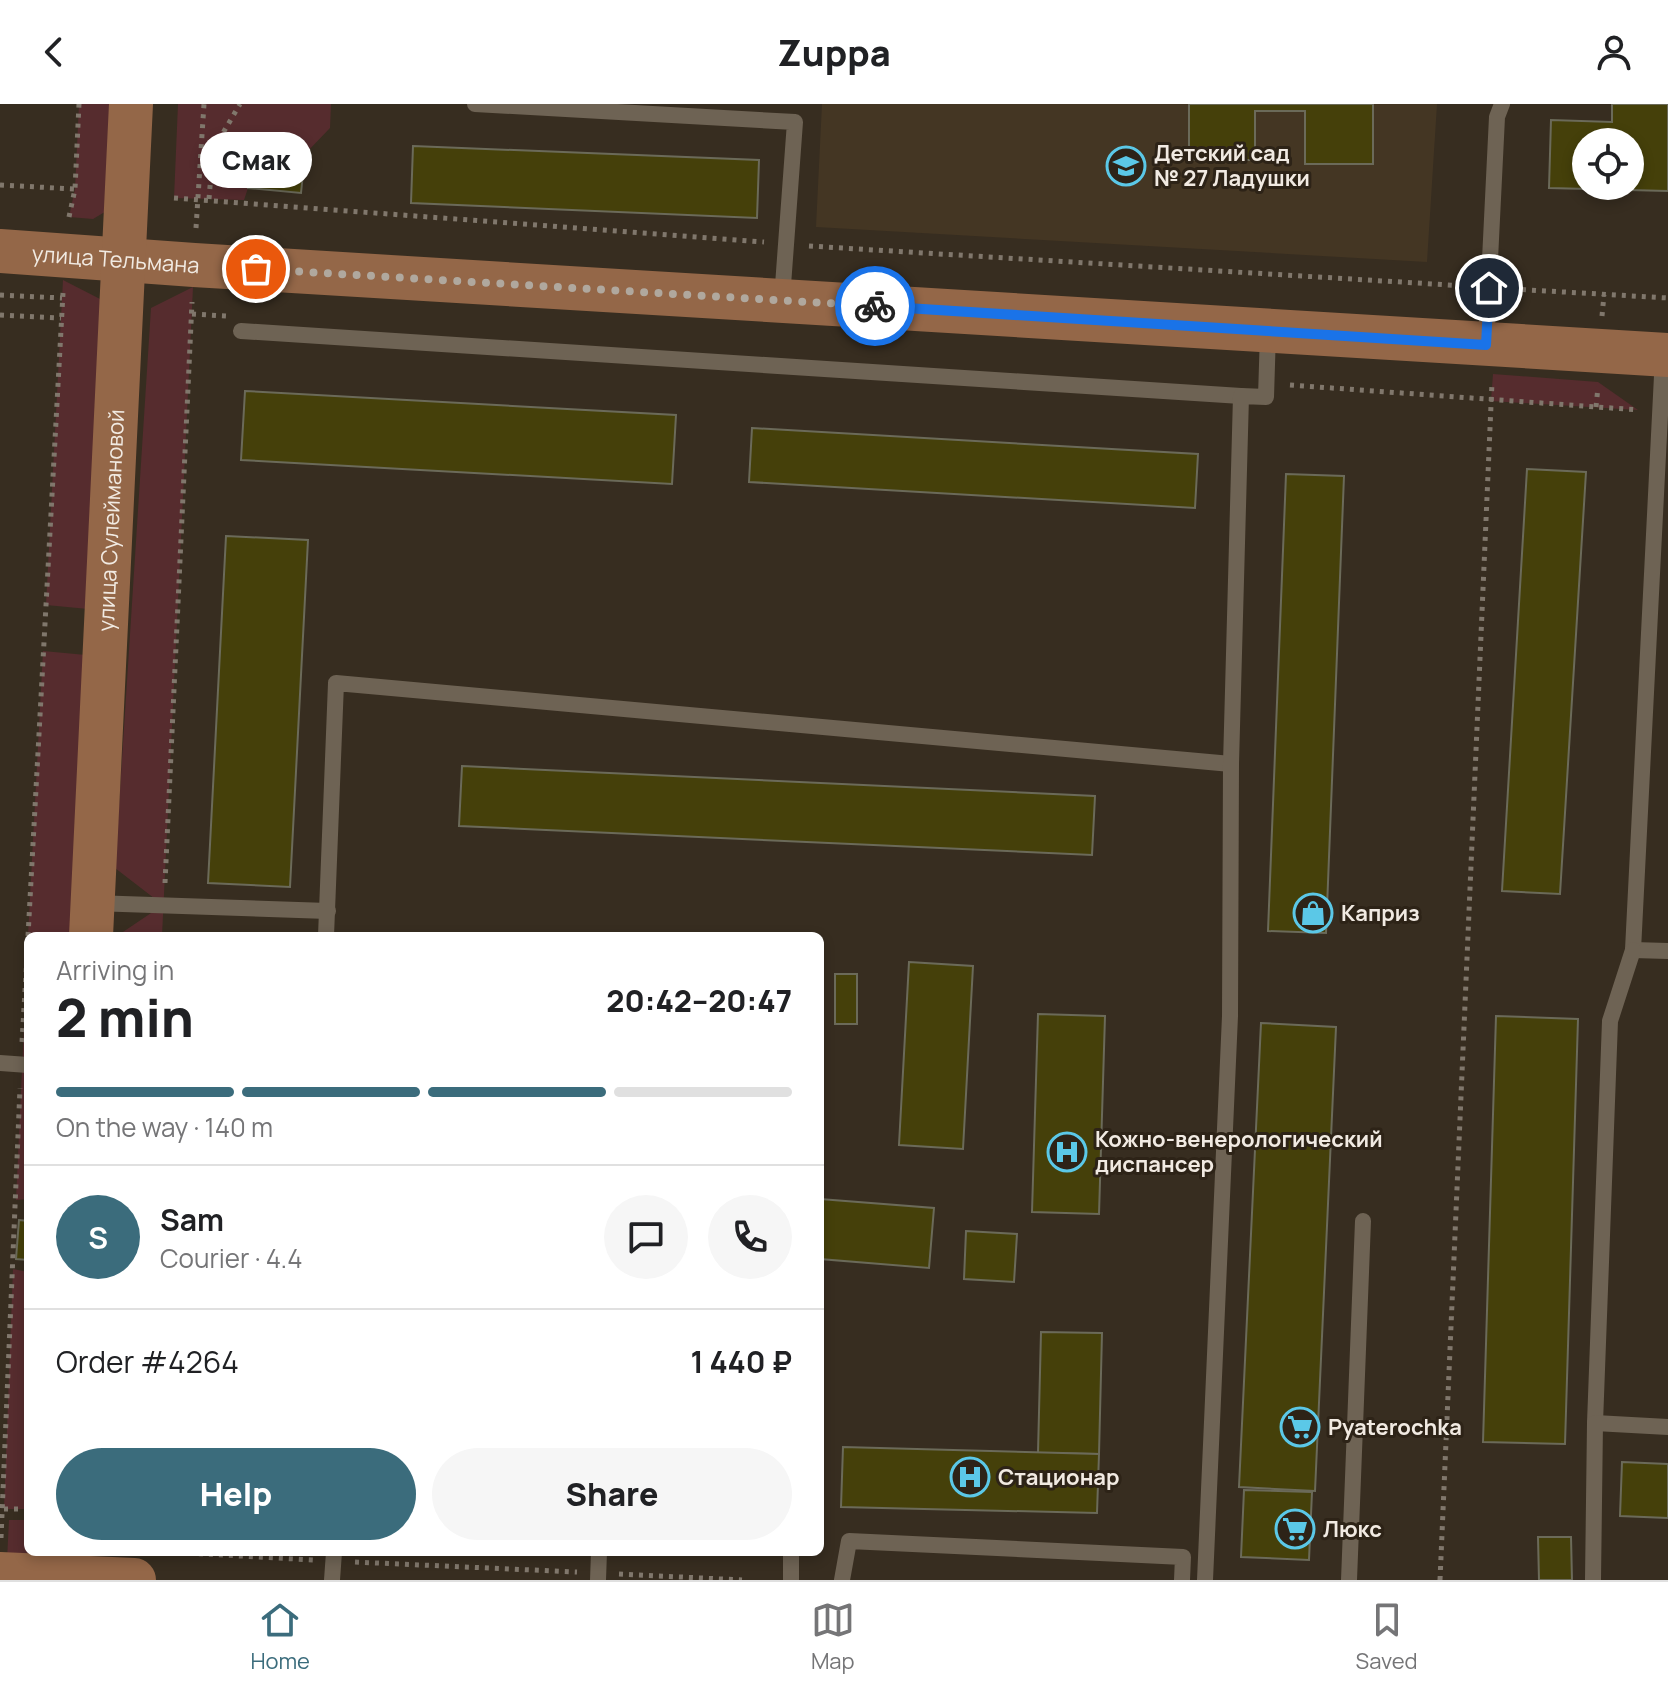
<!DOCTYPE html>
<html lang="en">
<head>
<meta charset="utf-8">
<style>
  body { margin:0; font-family:Manrope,sans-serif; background:#f6f6f6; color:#202124; height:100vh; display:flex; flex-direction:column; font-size:30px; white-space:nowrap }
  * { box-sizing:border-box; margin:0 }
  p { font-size:26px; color:#757577 }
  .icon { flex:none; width:44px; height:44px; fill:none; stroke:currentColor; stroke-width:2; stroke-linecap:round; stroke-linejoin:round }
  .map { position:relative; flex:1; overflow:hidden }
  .drawer { position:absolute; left:24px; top:828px; width:800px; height:624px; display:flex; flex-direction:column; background:#fff; border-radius:12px; box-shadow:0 4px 12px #0003 }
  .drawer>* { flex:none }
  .controls { position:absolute; left:1572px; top:24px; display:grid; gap:16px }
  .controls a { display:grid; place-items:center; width:72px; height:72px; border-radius:50%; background:#fff; box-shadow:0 4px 12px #0003; font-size:40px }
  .pin { position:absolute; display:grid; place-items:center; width:68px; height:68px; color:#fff; margin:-34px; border:4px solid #fff; border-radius:50%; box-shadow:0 2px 8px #0007 }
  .courier { position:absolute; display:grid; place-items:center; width:80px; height:80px; margin:-40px; border:6px solid #1a73e8; border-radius:50%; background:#fff; color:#222; box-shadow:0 2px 10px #0007 }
  .bubble { position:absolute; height:56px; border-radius:28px; background:#fff; box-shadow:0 4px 12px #0003; font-size:26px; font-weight:800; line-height:56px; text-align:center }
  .summary em { font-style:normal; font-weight:800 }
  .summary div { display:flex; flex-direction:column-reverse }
  .summary { display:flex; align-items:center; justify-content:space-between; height:136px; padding:0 32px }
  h1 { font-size:52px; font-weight:800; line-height:60px }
  .bar { display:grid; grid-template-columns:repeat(4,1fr); gap:12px 8px; align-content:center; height:96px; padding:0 32px }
  .bar i { height:10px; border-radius:6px; background:#e0e0e0 }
  .bar .active { background:#3b6c7c }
  .bar p { grid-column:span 4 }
  .line { display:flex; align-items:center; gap:20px; padding:0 32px; border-top:2px solid #e0e0e0 }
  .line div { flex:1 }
  .round { display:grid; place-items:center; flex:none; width:84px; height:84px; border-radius:42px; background:#f6f6f6 }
  .cta { display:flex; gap:16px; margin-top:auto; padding:16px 32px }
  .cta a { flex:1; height:92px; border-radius:48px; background:#3b6c7c; color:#fff; font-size:32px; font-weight:800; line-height:92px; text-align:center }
  .cta a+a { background:#f6f6f6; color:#202124 }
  header { display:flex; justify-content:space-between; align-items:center; height:104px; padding:0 32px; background:#fff; font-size:36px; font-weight:800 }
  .dock { display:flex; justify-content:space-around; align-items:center; height:112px; border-top:2px solid #e0e0e0; background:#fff; font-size:22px; color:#757577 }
  .dock a { display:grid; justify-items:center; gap:4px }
  .dock .active { color:#3b6c7c }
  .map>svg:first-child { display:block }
  .built { fill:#443623 }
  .green { fill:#562c2e }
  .building { fill:#45400a; stroke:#6b6a59; stroke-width:2; fill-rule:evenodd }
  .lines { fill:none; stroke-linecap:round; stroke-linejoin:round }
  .path { stroke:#80776c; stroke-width:5; stroke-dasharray:4 6; stroke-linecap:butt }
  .lane { stroke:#6e6354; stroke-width:16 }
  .secondary { stroke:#946748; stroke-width:44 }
  .done { stroke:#b0a89e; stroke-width:8; stroke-dasharray:0 14.4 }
  .route { stroke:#1a73e8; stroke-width:10 }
  .labels { text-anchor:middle; stroke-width:6; stroke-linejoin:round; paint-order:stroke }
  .poi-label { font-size:22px; font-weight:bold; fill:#f1eae2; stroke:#2d2317; text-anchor:start }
  .street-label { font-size:22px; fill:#f1eae2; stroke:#2d2317 }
</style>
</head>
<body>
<header><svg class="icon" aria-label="back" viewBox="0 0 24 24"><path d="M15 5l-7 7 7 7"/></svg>Zuppa<svg class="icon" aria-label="person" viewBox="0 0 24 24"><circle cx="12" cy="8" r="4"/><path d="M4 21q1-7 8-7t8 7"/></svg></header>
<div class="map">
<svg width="1668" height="1476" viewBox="0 0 1668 1476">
  <rect width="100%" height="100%" fill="#372d20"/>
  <polygon class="built" points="822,0 1437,0 1427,158 816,123"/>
  <g class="green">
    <polygon points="79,0 114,0 108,106 93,115 69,113 75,85"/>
    <polygon points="178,0 331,0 330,24 305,50 252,46 248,84 244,96 174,94"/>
    <polygon points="63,176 102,196 88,505 46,501"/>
    <polygon points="193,183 162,832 117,832 163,801 115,764 151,204"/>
    <polygon points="1493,270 1598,278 1638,306 1491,297"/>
    <polygon points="43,547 86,551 72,832 28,832"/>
    <polygon points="28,835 28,1095 16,1096"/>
    <polygon points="13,1165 28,1168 28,1405 4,1405"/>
    <polygon points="9,1416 28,1416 28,1448 34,1448 27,1455 7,1456"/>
  </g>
  <g class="building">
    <polygon points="1189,0 1373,0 1373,60 1305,60 1305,7 1255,7 1255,56 1189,56"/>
    <path d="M1612,0h56v87l-119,-3 2,-68 61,2zM1586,38h44v44h-44z"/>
    <polygon points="413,42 759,56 757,114 411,99"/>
    <polygon points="252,46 305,50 301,89 248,84"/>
    <polygon points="245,287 676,311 672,380 241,356"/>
    <polygon points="752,324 1198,350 1195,404 749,378"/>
    <polygon points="1527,365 1586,368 1560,790 1502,787"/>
    <polygon points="1286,370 1344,372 1326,829 1268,827"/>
    <polygon points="226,432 308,436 290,783 208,779"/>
    <polygon points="462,662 1095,692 1092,751 459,722"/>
    <polygon points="909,858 973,862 963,1045 899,1041"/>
    <rect x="835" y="870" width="22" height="50"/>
    <polygon points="1038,910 1105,912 1099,1110 1032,1108"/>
    <polygon points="1496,912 1578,915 1565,1340 1483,1338"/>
    <polygon points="1261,919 1336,923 1315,1387 1239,1383"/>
    <polygon points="820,1095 934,1104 929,1164 820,1155"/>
    <polygon points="19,1116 28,1117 28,1156 16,1155"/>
    <polygon points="966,1127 1017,1130 1014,1178 964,1175"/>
    <polygon points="1041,1228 1102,1229 1099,1350 1038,1349"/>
    <polygon points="843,1343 1099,1350 1097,1409 841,1403"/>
    <polygon points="1622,1358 1668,1360 1668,1414 1620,1412"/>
    <polygon points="1244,1386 1312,1388 1309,1456 1241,1453"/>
    <polygon points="1538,1433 1571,1433 1572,1476 1539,1476"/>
  </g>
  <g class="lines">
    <g class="path">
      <polyline points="0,81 75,85"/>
      <polyline points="174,94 764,138"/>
      <polyline points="209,95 213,46 240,0"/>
      <polyline points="69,113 75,85 79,0"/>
      <polyline points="196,124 204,0"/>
      <polyline points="809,142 1466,182"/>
      <polyline points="1512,185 1668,194"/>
      <polyline points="0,191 62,194"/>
      <polyline points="192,210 226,212"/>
      <polyline points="0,211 61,214"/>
      <polyline points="1602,212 1604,191"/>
      <polyline points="1290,281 1639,306"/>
      <polyline points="1596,303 1598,283"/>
      <polyline points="165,779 192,198"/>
      <polyline points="28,832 63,189"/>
      <polyline points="22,938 28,835"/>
      <polyline points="4,1405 28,1405"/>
      <polyline points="1,1434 20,984"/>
      <polyline points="169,1448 313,1456"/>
      <polyline points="355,1458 577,1468"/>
      <polyline points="619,1470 742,1476"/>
      <polyline points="1440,1476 1492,278"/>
    </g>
    <g class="lane">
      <polyline points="475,0 795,18 782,195"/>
      <polyline points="241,227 1241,292"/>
      <polyline points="1486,237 1497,13 1502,0"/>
      <polyline points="1663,252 1633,846 1668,847"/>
      <polyline points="93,799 328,807"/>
      <polyline points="326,832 336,579 1231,660"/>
      <polyline points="0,959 28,961"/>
      <polyline points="1595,1319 1610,917 1633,846"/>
      <polyline points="791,1448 791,1476"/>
      <polyline points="332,1476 334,1448"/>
      <polyline points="598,1476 599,1448"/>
      <polyline points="842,1476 849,1437 1183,1453 1182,1476"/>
      <polyline points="1205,1476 1230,912 1231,660 1241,292 1266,293 1268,228"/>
      <polyline points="1349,1476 1363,1117"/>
      <polyline points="1593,1476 1595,1319 1668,1323"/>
    </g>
    <g class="secondary">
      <path id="s1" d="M0,147l194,14 1474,90"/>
      <path id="s2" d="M91,832l40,-832"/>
      <polyline points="0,1470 134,1476"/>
    </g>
  </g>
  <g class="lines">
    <polyline class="done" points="256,165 875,202"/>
    <polyline class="route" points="875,202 1486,241 1489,184"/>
  </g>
  <defs>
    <symbol id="school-ring" viewBox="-11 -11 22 22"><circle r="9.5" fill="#2d2317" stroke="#5bc8e7" stroke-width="1.5"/><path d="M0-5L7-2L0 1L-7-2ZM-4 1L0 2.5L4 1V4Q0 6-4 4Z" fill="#5bc8e7"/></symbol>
    <symbol id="shop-ring" viewBox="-11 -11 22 22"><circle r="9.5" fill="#2d2317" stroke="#5bc8e7" stroke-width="1.5"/><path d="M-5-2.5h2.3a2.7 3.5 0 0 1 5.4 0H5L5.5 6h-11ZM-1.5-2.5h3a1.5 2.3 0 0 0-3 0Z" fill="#5bc8e7"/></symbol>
    <symbol id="hospital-ring" viewBox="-11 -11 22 22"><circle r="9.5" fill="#2d2317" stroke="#5bc8e7" stroke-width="1.5"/><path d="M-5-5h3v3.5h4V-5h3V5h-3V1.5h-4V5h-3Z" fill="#5bc8e7"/></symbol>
    <symbol id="supermarket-ring" viewBox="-11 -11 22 22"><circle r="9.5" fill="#2d2317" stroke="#5bc8e7" stroke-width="1.5"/><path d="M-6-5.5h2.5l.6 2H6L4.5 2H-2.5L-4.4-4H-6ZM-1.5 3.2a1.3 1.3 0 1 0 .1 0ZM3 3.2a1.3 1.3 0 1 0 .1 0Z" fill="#5bc8e7"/></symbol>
  </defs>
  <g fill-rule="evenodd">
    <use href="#school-ring" x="1104" y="40" width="44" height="44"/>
    <use href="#shop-ring" x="1291" y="787" width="44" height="44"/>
    <use href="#hospital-ring" x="1045" y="1026" width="44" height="44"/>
    <use href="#supermarket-ring" x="1278" y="1301" width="44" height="44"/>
    <use href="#hospital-ring" x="948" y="1351" width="44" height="44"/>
    <use href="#supermarket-ring" x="1273" y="1403" width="44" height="44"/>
  </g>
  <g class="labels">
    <g class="poi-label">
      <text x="1154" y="57">Детский сад<tspan x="1154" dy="25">№ 27 Ладушки</tspan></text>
      <text x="1341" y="817">Каприз</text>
      <text x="1095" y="1043">Кожно-венерологический<tspan x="1095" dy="25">диспансер</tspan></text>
      <text x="1328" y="1331">Pyaterochka</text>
      <text x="998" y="1381">Стационар</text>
      <text x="1323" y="1433">Люкс</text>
    </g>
    <g class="street-label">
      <text dy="8" stroke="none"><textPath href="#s1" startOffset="116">улица Тельмана</textPath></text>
      <text dy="8" stroke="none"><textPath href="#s2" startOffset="416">улица Сулеймановой</textPath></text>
    </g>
  </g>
</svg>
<div class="controls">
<a><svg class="icon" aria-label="locate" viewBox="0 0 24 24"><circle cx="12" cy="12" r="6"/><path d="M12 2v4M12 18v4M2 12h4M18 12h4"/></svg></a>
</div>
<div class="pin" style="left:256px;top:165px;background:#ea580c"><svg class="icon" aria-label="bag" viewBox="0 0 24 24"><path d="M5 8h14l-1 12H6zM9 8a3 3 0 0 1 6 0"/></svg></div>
<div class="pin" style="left:1489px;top:184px;background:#1f2937"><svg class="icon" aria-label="home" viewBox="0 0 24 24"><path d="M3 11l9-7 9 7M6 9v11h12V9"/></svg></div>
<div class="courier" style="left:875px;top:202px"><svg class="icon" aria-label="bike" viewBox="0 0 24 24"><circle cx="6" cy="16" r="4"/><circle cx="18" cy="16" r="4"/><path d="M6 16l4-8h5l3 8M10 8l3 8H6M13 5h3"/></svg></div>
<div class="bubble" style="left:200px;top:28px;width:112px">Смак</div>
<section class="drawer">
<div class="summary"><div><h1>2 min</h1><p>Arriving in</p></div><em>20:42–20:47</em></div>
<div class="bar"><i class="active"></i><i class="active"></i><i class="active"></i><i></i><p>On the way · 140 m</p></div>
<div class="line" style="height:144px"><b class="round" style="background:#3b6c7c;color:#fff">S</b><div><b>Sam</b><p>Courier · 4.4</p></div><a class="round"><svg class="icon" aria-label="chat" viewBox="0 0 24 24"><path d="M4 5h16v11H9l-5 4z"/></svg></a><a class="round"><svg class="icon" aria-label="phone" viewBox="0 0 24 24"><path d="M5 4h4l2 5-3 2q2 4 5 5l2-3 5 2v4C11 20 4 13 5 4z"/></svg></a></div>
<div class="line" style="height:104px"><div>Order #4264</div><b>1 440 ₽</b></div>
<div class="cta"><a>Help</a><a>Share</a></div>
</section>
</div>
<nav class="dock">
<a class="active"><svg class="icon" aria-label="home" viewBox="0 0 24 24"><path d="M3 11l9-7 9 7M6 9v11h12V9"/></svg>Home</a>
<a><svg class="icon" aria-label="map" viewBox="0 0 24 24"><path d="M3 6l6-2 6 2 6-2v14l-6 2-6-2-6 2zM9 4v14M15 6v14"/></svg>Map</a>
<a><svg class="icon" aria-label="saved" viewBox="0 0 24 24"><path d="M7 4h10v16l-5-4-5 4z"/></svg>Saved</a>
</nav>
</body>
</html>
